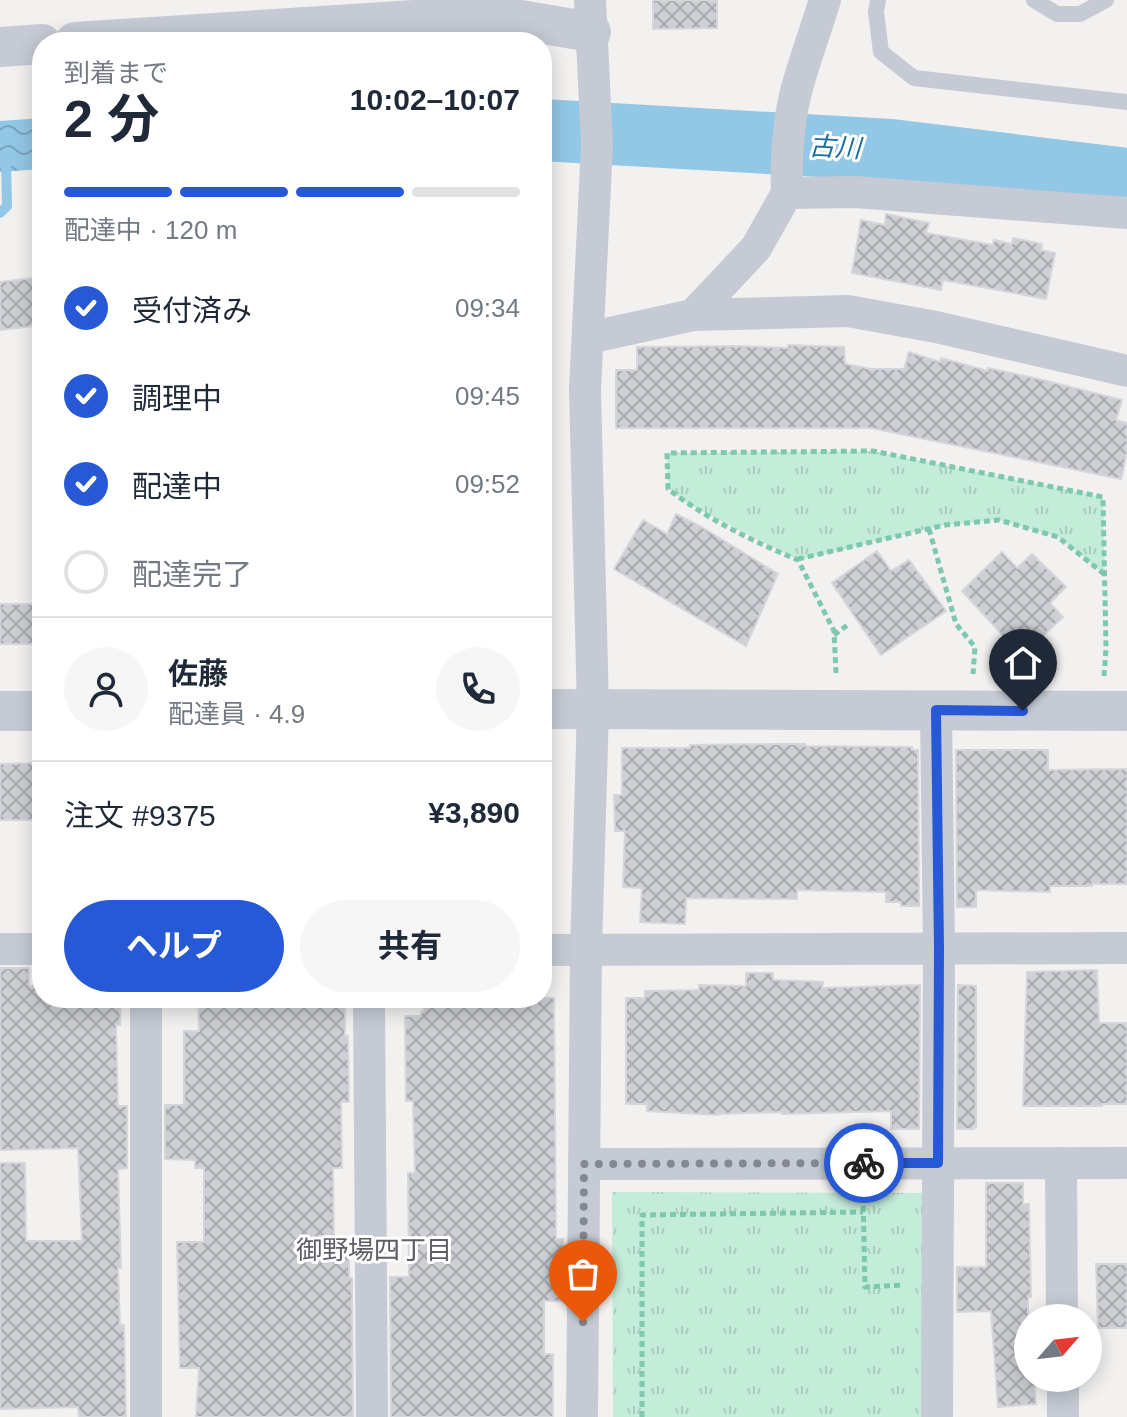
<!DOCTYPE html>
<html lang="ja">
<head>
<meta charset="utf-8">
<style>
  body { margin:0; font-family:Arial,"Noto Sans JP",sans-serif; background:#f6f6f7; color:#1f2937; height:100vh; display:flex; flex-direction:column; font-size:30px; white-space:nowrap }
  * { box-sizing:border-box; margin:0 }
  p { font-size:26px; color:#747a83 }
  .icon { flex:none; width:44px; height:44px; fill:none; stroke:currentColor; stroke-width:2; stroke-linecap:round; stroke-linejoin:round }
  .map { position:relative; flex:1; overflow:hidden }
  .side { position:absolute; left:32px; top:32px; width:520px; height:976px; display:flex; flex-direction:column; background:#fff; border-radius:32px; box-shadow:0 4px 20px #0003 }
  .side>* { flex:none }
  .needle { width:52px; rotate:62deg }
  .tools { position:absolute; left:1014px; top:1304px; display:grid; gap:16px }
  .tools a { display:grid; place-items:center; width:88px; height:88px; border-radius:50%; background:#fff; box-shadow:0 4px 20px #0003; font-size:40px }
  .pin { position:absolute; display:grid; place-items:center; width:68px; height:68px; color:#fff; margin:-82px -34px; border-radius:50% 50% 50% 0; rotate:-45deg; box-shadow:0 0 8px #0007 }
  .pin .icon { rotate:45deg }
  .courier { position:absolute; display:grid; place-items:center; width:80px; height:80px; margin:-40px; border:6px solid #2758d5; border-radius:50%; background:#fff; color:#222; box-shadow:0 2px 10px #0007 }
  .summary em { font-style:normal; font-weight:700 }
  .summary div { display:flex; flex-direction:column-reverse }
  .summary { display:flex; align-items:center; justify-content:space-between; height:136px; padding:0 32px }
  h1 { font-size:52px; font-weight:700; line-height:60px }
  .bar { display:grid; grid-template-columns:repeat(4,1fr); gap:12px 8px; align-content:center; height:96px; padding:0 32px }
  .bar i { height:10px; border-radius:6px; background:#e0e1e3 }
  .bar .current { background:#2758d5 }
  .bar p { grid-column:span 4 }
  .line { display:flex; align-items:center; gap:20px; padding:0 32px; border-top:2px solid #e0e1e3 }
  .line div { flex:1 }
  .round { display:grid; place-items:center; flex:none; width:84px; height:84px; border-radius:42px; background:#f6f6f7 }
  ol { padding:0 32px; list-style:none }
  li { display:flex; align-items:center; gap:24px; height:88px }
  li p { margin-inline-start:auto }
  li .icon { padding:8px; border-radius:50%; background:#2758d5; color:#fff; stroke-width:4 }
  li:last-child { color:#747a83 }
  li i { width:44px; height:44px; border:4px solid #e0e1e3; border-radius:50% }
  .action { display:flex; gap:16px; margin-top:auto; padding:16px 32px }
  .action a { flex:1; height:92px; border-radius:48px; background:#2758d5; color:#fff; font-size:32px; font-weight:700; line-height:92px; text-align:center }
  .action a+a { background:#f6f6f7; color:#1f2937 }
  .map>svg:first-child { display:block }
  .grass { fill:url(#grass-tufts) }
  .water { fill:url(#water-waves) }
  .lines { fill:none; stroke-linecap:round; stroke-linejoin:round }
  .stream { stroke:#93c7e6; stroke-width:10 }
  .river { stroke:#93c7e6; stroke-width:62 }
  .building { fill:url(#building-cross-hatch); stroke:#d5d6db; stroke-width:2 }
  .path { stroke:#7dc8af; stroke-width:5; stroke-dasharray:6 4; stroke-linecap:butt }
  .service { stroke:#c5cad4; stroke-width:16 }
  .minor { stroke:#c5cad4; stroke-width:32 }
  .tertiary { stroke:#c5cad4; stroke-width:40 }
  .done { stroke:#848890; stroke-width:8; stroke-dasharray:0 14.4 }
  .route { stroke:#2758d5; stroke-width:10 }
  .labels { text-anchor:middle; stroke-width:6; stroke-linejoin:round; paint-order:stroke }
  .water-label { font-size:26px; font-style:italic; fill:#186fa1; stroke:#fff }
  .neighbourhood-label { font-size:26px; fill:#5d5f65; stroke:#fff }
</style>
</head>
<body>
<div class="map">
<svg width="1127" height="1417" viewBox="0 0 1127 1417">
  <defs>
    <pattern id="grass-tufts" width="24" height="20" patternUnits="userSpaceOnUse" patternTransform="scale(2)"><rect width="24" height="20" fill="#c3ecd9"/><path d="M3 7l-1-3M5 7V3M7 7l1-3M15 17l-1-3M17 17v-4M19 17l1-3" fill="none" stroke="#a9ccbd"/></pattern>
    <pattern id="water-waves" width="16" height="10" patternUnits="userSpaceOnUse" patternTransform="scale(2)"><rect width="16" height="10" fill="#93c7e6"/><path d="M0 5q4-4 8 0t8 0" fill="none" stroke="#7aa4be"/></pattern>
    <pattern id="building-cross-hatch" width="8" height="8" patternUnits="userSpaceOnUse" patternTransform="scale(2)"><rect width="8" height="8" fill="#cdcfd4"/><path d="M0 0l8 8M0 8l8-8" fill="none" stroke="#a8aaaf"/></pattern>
  </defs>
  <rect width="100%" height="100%" fill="#f2f1f0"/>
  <g class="grass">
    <polygon points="873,451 1103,497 1105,575 1058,537 999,520 945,525 798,560 688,504 668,489 667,453"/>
    <polygon points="612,1192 948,1193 947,1417 613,1417"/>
  </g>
  <g class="water">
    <polygon points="542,103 560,104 562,153 542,152"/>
    <polygon points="42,118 42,169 0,172 0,121"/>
  </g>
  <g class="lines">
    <polyline class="stream" points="0,213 7,206 6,162"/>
    <polyline class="river" points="542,130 891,150 1127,179"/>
  </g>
  <g class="building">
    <polygon points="653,0 717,0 717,28 653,29"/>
    <polygon points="886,214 929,223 926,233 993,245 994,240 1012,244 1013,238 1042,244 1041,250 1055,253 1046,299 943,280 941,290 852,273 861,220 885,225"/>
    <polygon points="42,277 42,325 0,330 0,282"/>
    <polygon points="788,345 844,347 845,364 871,369 904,369 909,352 940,362 941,358 988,371 988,368 1043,380 1122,400 1116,420 1127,423 1127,451 1121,479 871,428 616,428 616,370 637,370 637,347 736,346 788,348"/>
    <polygon points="676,514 700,526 778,574 746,646 614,569 643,520 667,534"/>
    <polygon points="877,551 891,571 909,560 946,611 881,655 832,583"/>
    <polygon points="1002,552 1017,568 1032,554 1066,587 1050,603 1063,617 1022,656 962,591"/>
    <rect x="0" y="604" width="42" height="40"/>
    <polygon points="774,744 805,744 805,746 912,747 912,750 918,750 919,906 901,906 901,902 886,902 886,892 797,890 797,899 686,898 685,924 640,922 642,888 623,887 625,831 615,831 614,795 622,795 622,748 690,748 690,745"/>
    <polygon points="956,750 1048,750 1048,770 1127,769 1127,884 1092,884 1092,886 1050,886 1050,892 976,890 976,907 957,907"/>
    <polygon points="42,763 42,820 0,820 0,764"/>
    <polygon points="0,968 29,968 29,986 42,987 42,998 121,998 120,1025 116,1025 118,1106 127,1106 127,1168 118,1169 121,1268 118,1268 120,1325 124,1325 126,1417 79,1417 78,1407 0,1409 0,1163 25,1163 26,1241 82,1241 78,1148 0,1150"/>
    <polygon points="1097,970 1099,1023 1127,1023 1127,1104 1102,1104 1102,1106 1023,1106 1027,972"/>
    <polygon points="746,973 773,973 773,980 823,982 822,988 920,985 919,1129 891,1129 891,1111 782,1114 782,1112 718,1114 718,1115 647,1111 647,1104 626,1104 626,998 645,998 645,991 699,990 699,985 746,986"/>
    <polygon points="958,985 976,986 976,1127 973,1127 974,1129 957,1129"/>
    <polygon points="198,998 345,998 345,1036 348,1036 349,1102 341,1102 342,1168 333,1168 334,1243 349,1242 349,1278 352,1278 353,1417 196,1417 199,1368 180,1368 177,1242 204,1242 204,1168 195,1168 195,1160 165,1159 165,1105 184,1105 184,1031 199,1031"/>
    <polygon points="423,998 554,998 556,1239 563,1239 561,1301 544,1301 544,1354 553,1354 553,1417 391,1417 390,1277 409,1277 408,1173 415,1173 413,1101 406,1101 405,1016 421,1016 421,1012 424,1012"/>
    <polygon points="986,1183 1023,1183 1023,1204 1029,1204 1031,1297 1028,1297 1028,1378 1034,1378 1036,1404 998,1407 991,1311 957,1312 957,1267 986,1267"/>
    <polygon points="1096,1264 1127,1264 1127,1328 1098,1328"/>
  </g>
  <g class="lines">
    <g class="path">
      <polyline points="929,529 956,624 975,647 973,674"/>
      <polyline points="798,559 945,525 999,520 1058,537 1104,574"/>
      <polyline points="834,635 849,624"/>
      <path d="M836,673l-2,-42 -36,-71c-46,-19 -91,-41 -130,-71l-1,-36 206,-2 230,46 3,152 -2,27"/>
      <polyline points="863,1196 865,1287 903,1285"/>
      <polyline points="642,1417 642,1215 863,1212"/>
    </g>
    <g class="service">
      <polyline points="878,0 876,12 881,52 914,78 1127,102"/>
      <polyline points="1034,0 1057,14 1080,14 1106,0"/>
    </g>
    <g class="minor">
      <path d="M787,193c-1,-34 1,-72 10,-105 8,-29 19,-59 28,-88"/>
      <polyline points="693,315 756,248 787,193 855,192 1127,213"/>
      <polyline points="588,338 693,315 848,311 936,327 1127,371"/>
      <polyline points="936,710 939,949 937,1417"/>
      <polyline points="0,949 42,949"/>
      <polyline points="542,950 1127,948"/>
      <polyline points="369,998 372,1417"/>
      <polyline points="1061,1163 1062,1318"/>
      <polyline points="584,1164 1127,1163"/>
      <polyline points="1063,1378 1063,1417"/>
      <polyline points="146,1417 146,998"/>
      <polyline points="582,1417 586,950 593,709 585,389 597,145 590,0"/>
    </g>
    <g class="tertiary">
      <polyline points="75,42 491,15 591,32"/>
      <polyline points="0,47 42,44"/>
      <polyline points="542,709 1127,711"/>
      <polyline points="0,711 42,711"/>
    </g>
  </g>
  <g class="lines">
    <polyline class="done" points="583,1322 584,1164 864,1163"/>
    <polyline class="route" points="864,1163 938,1163 939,949 936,710 1023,711"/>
  </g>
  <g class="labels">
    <g class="water-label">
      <text transform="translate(835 147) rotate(3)" y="9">古川</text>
    </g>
    <g class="neighbourhood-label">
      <text x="374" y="1259">御野場四丁目</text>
    </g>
  </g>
</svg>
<div class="tools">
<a><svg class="needle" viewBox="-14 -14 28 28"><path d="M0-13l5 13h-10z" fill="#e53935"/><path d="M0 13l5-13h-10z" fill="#747a83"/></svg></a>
</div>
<div class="pin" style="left:583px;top:1322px;background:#ea580c"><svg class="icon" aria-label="bag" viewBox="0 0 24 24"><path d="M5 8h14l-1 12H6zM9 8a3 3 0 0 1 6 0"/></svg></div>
<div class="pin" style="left:1023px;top:711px;background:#1f2937"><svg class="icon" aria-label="home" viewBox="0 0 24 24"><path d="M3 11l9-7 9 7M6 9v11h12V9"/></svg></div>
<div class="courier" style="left:864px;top:1163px"><svg class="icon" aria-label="bike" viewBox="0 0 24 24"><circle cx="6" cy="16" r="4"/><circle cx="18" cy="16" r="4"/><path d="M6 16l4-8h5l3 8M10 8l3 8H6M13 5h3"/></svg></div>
<section class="side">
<div class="summary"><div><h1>2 分</h1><p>到着まで</p></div><em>10:02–10:07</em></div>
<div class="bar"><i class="current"></i><i class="current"></i><i class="current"></i><i></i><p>配達中 · 120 m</p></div>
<ol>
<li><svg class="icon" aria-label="check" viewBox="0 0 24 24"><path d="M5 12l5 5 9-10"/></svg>受付済み<p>09:34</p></li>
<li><svg class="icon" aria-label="check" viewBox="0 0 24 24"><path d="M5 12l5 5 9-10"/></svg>調理中<p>09:45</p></li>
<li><svg class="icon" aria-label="check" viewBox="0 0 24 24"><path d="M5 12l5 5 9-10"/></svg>配達中<p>09:52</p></li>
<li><i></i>配達完了</li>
</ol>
<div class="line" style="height:144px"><a class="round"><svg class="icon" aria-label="person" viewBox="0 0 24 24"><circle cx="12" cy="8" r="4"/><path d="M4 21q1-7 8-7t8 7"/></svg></a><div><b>佐藤</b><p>配達員 · 4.9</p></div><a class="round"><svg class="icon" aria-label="phone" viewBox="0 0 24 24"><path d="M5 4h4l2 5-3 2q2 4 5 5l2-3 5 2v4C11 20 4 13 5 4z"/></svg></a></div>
<div class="line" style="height:104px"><div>注文 #9375</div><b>¥3,890</b></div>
<div class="action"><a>ヘルプ</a><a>共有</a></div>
</section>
</div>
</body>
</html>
